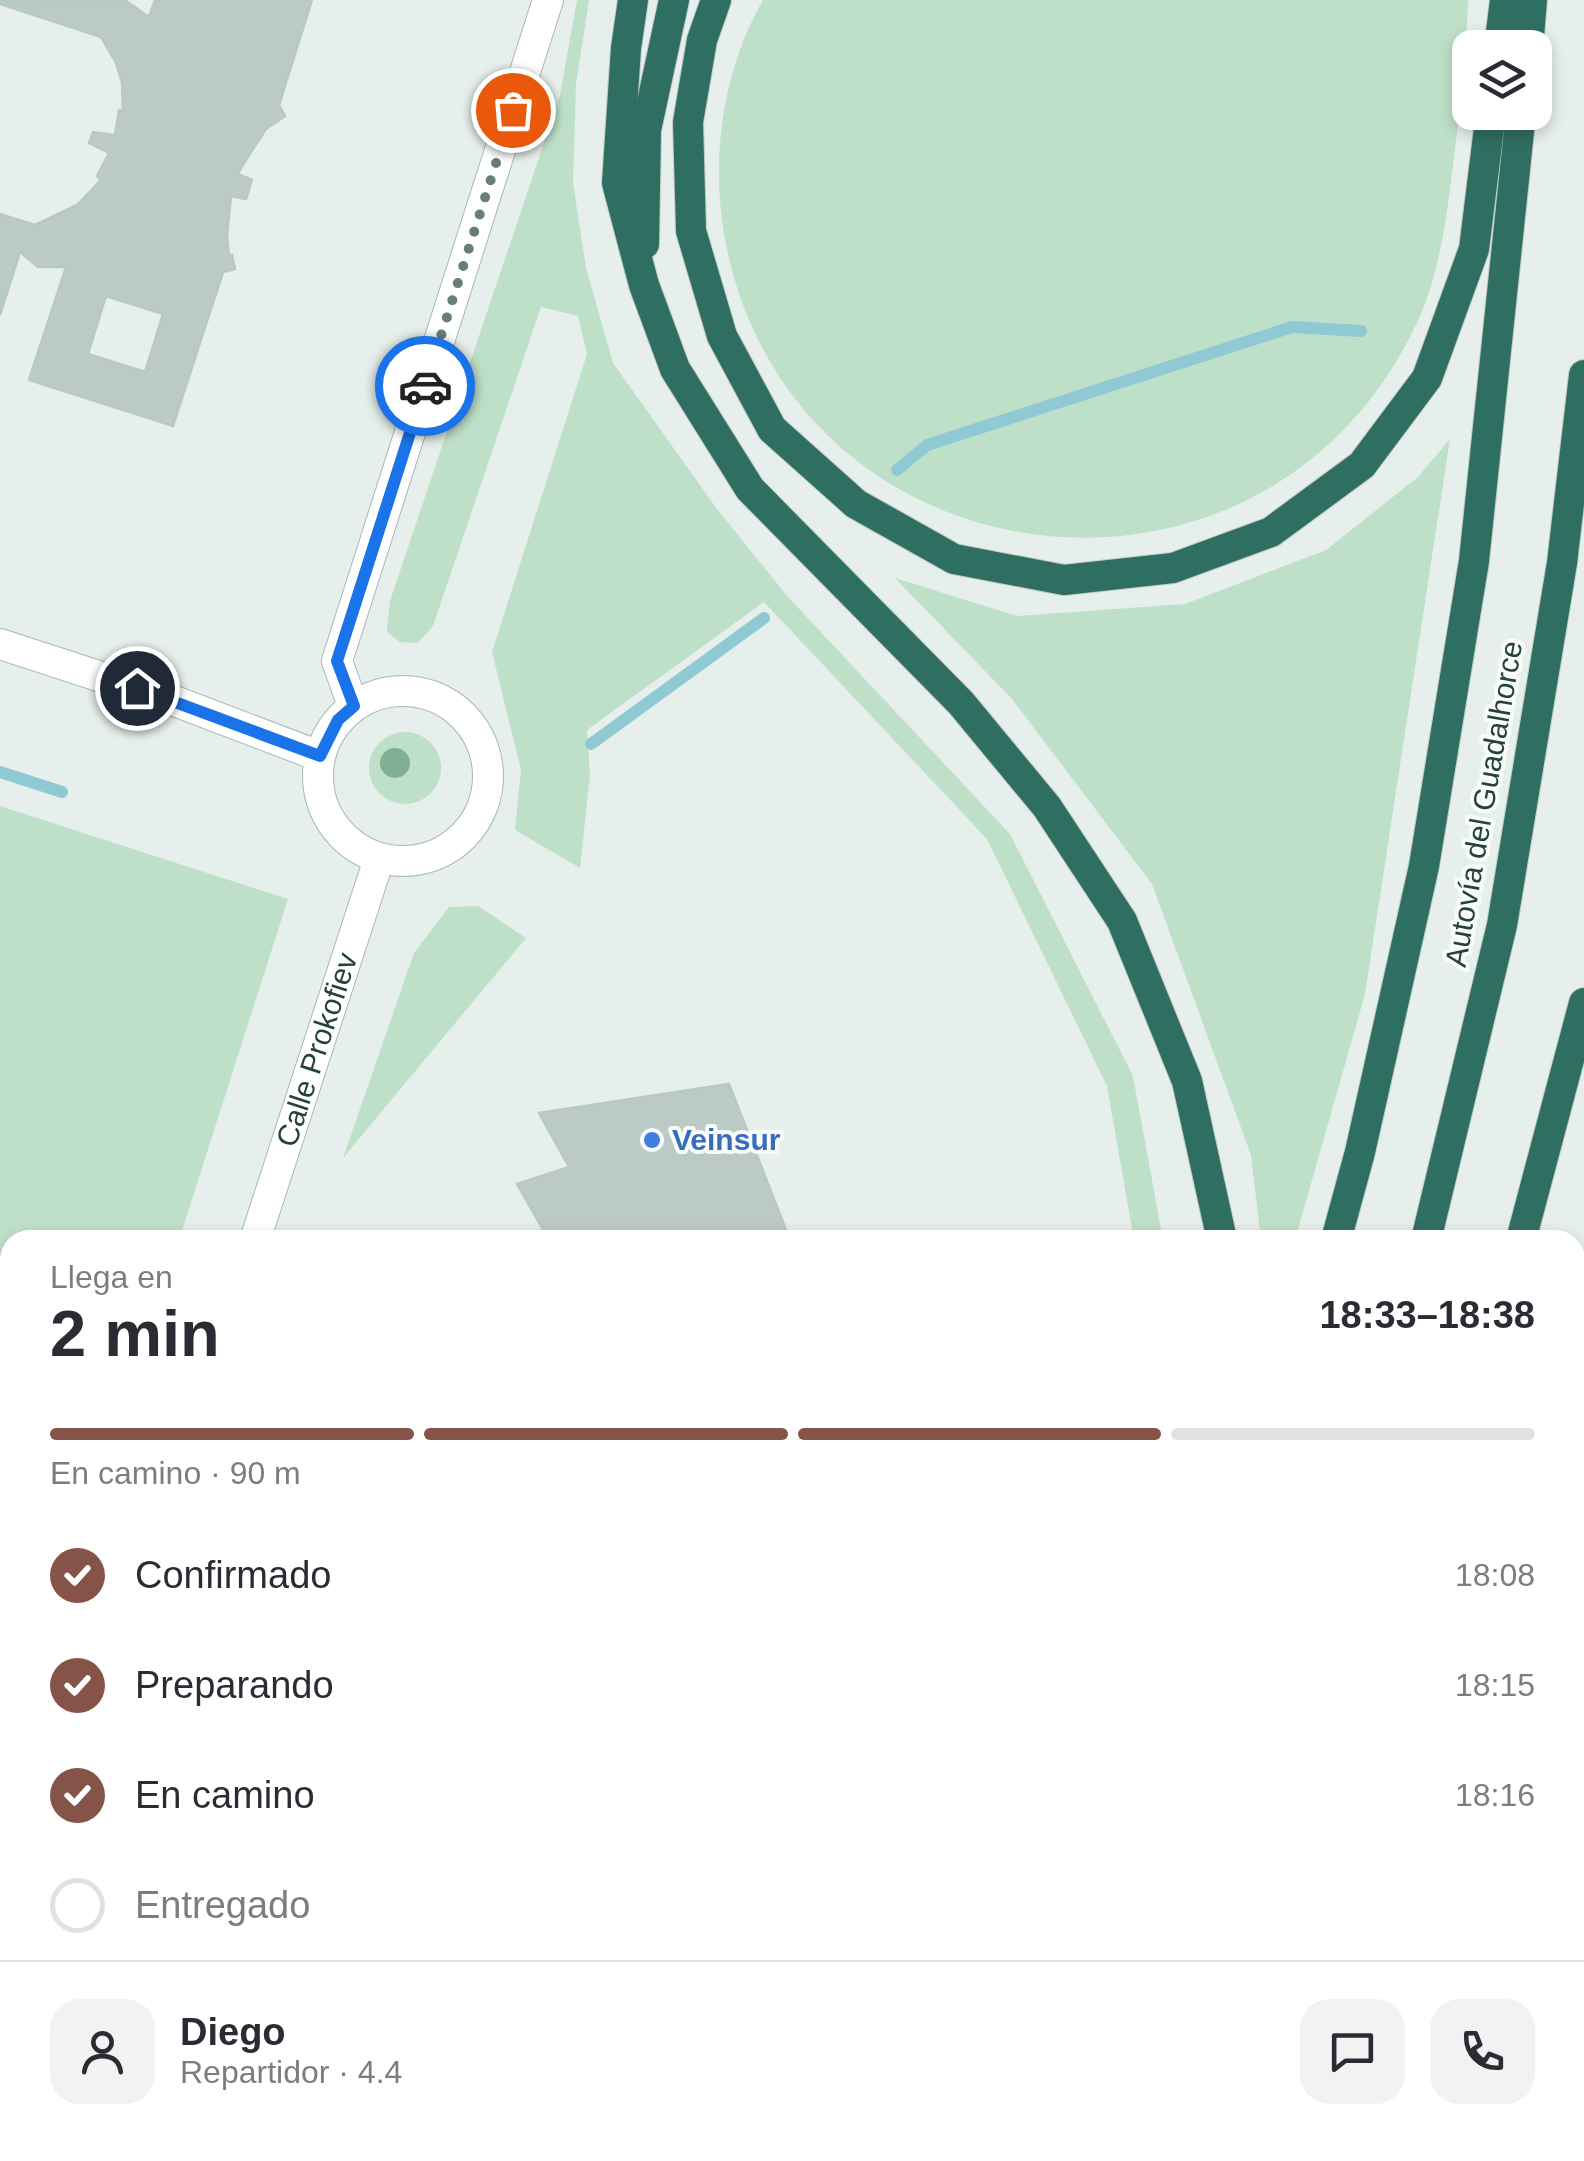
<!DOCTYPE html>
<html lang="es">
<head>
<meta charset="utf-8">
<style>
  body { margin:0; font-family:Arial,sans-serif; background:#f2f2f3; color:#2b2b33; height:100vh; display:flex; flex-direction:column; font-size:38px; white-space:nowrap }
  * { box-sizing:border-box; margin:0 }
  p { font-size:32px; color:#7c7c81 }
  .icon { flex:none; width:55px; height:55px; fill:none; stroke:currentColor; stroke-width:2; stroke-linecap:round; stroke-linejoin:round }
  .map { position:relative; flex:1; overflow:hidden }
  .drawer { position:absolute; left:0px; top:1230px; width:1585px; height:932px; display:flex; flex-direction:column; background:#fff; border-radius:30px 30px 0 0; box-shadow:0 5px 15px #0003 }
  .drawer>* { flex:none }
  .fabs { position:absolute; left:1452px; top:30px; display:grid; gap:20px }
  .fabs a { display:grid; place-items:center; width:100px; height:100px; border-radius:20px; background:#fff; box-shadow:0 5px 15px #0003; font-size:50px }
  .pin { position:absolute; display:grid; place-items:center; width:85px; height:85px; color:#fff; margin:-42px; border:5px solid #fff; border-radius:50%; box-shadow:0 2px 10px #0007 }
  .courier { position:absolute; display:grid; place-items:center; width:100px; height:100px; margin:-50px; border:8px solid #1a73e8; border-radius:50%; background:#fff; color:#222; box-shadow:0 2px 12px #0007 }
  .headline em { font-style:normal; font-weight:700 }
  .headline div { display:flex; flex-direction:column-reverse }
  .headline { display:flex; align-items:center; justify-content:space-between; height:170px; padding:0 50px }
  h1 { font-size:65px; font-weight:700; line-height:75px }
  .bar { display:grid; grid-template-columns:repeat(4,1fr); gap:15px 10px; align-content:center; height:120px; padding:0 50px }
  .bar i { height:12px; border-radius:8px; background:#e1e1e2 }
  .bar .active { background:#855347 }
  .bar p { grid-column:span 4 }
  .line { display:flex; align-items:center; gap:25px; padding:0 50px; border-top:2px solid #e1e1e2 }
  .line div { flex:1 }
  .round { display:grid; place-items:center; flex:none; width:105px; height:105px; border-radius:30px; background:#f2f2f3 }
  ol { padding:0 50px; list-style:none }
  li { display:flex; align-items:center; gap:30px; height:110px }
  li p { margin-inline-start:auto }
  li .icon { padding:10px; border-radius:50%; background:#855347; color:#fff; stroke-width:4 }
  li:last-child { color:#7c7c81 }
  li i { width:55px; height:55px; border:5px solid #e1e1e2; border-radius:50% }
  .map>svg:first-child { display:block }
  .green { fill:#bfe0c8 }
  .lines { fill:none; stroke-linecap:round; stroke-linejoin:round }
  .stream { stroke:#8ec9d4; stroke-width:12 }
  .building { fill:#bbcac4; stroke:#b8c9c2; stroke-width:2.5; fill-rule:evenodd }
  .minor-casing { stroke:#a8b8b2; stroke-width:32 }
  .highway-casing { stroke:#c2cac8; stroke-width:32 }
  .minor { stroke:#fff; stroke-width:30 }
  .highway { stroke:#2f6f62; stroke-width:30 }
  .tree { fill:#80af93 }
  .done { stroke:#687f78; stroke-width:10; stroke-dasharray:0 18 }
  .route { stroke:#1a73e8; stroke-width:12 }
  .shop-dot { fill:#3f7fe0; stroke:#f7fbf9; stroke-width:4 }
  .labels { text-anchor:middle; stroke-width:8; stroke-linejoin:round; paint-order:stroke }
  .street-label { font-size:30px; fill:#24423a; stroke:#f7fbf9 }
  .shop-label { font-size:30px; font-weight:bold; fill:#366cbe; stroke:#f7fbf9; text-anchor:start }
</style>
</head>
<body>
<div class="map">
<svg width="1584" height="2161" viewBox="0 0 1584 2161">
  <rect width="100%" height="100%" fill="#e6efeb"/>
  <g class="green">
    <polygon points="577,0 589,0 576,84 573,183 586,268 613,363 717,509 788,597 1010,834 1133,1076 1163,1240 1134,1240 1107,1086 987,839 764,602 587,730 590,775 580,868 515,830 521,770 492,652 587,354 578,316 541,307 433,626 418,643 400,642 387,632 390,601 560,95"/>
    <path d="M763,0h705c-2,56 -8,110 -15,165 -7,58 -14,115 -41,168 -159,317 -627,252 -688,-99 -13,-79 -1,-164 39,-234z"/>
    <polygon points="1450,439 1365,994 1295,1240 1261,1240 1251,1155 1152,884 1012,699 895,578 1017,616 1185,604 1326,550 1418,477"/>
    <circle cx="405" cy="768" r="36"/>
    <polygon points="0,806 288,899 179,1240 10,1240 10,1259 0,1256"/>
    <polygon points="478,906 526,938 343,1158 414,953 449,907"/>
    <polygon points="1584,1448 1584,1876 1575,1874 1575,1469"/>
    <polygon points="0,1997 10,2002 10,2037 0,2042"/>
    <polygon points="1278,2153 1278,2152 1410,2153 1406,2161 1274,2161"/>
  </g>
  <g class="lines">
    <g class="stream">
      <polyline points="897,470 927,445 1292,327 1361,331"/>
      <polyline points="591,744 764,618"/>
      <polyline points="0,772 62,792"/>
    </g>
  </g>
  <g class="building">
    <path d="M0,0l126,1 23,16 6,-17h157l-33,105 6,11 -19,13 -24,37 -4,8 14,6 -6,19 -15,-3 -4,39 2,21 3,-1 3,14 -12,3 -50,154 -144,-46 37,-113h-28l-18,-15 -20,63v-101l35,11 42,-20 24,-25 -4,-4 12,-23 -20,-10 4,-11 22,3 4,-25 4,1 -1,-29 -6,-19 -15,-26 -101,-33zM106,296l57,18 -18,58 -57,-18z"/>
    <polygon points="729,1084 790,1240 549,1240 517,1184 569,1167 539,1113"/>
  </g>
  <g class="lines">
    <defs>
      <g id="minor">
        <polyline points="0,644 172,700 319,756"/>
        <circle cx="403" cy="776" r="85"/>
        <polyline points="353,706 337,661 548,0"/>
        <path id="s1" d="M255,1240l124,-381"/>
        <polyline points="0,1944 10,1945"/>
        <polyline points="1,2091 3,2134"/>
        <polyline points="313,2152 339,2161"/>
        <polyline points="498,2152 524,2161"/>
      </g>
      <g id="highway">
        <polyline points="633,0 626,48 617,183 644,285 675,369 750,489 961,703 1047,807 1122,921 1187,1081 1222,1240"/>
        <polyline points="716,0 702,40 688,122 691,231 722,336 772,429 856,504 954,559 1064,580 1173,568 1271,532 1362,465 1427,378 1474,249 1491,112"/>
        <polyline points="1499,48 1505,0"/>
        <polyline points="1528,48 1532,0"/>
        <polyline points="644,244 646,130 674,0"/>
        <polyline points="1336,1240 1360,1152 1424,866 1474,561 1521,112"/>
        <polyline points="1426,1240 1502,925 1562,563 1584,375"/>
        <polyline points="1521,1240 1584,1003"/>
        <polyline points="1575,1380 1584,1364"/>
        <polyline points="1007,2161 1010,2152"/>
        <polyline points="1101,2161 1105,2152"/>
        <polyline points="1226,2161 1231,2152"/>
      </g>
    </defs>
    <use href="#minor" class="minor-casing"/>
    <use href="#highway" class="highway-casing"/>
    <use href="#minor" class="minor"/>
    <use href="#highway" class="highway"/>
  </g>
  <circle class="tree" cx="395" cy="763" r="15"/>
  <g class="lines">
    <polyline class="done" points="425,386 513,110"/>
    <polyline class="route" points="137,688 320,756 338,720 354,706 337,661 425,386"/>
  </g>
  <circle class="shop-dot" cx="652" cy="1140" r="10"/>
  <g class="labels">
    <g class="street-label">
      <text transform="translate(1484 804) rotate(-80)" y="10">Autovía del Guadalhorce</text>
      <text dy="10" stroke="none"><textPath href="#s1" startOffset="200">Calle Prokofiev</textPath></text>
    </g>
    <g class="shop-label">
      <text x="672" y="1150">Veinsur</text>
    </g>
  </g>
</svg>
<div class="fabs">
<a><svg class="icon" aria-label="layers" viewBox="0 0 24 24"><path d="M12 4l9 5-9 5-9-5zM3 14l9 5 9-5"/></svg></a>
</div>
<div class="pin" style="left:513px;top:110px;background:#ea580c"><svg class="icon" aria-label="bag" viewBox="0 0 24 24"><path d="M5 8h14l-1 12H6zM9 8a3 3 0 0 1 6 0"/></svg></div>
<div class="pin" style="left:137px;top:688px;background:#1f2937"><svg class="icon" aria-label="home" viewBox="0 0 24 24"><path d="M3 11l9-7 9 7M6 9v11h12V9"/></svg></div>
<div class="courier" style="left:425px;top:386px"><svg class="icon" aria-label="car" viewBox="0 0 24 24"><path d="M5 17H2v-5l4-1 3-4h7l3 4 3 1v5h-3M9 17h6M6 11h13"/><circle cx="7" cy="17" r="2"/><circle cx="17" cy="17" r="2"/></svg></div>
<section class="drawer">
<div class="headline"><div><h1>2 min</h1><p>Llega en</p></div><em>18:33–18:38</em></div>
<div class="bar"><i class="active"></i><i class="active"></i><i class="active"></i><i></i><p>En camino · 90 m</p></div>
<ol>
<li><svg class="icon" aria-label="check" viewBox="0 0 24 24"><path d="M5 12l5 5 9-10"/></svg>Confirmado<p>18:08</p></li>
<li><svg class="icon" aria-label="check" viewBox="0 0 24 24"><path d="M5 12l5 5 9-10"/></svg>Preparando<p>18:15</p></li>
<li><svg class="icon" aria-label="check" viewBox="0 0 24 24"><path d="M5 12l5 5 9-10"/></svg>En camino<p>18:16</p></li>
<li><i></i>Entregado</li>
</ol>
<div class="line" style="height:180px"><a class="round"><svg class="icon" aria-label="person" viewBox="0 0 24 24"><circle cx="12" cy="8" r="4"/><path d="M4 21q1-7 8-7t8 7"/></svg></a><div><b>Diego</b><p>Repartidor · 4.4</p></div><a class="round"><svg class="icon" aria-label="chat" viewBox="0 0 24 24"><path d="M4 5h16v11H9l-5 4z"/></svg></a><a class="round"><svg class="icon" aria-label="phone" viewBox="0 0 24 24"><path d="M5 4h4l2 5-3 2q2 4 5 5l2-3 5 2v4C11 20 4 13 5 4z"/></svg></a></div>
</section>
</div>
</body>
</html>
